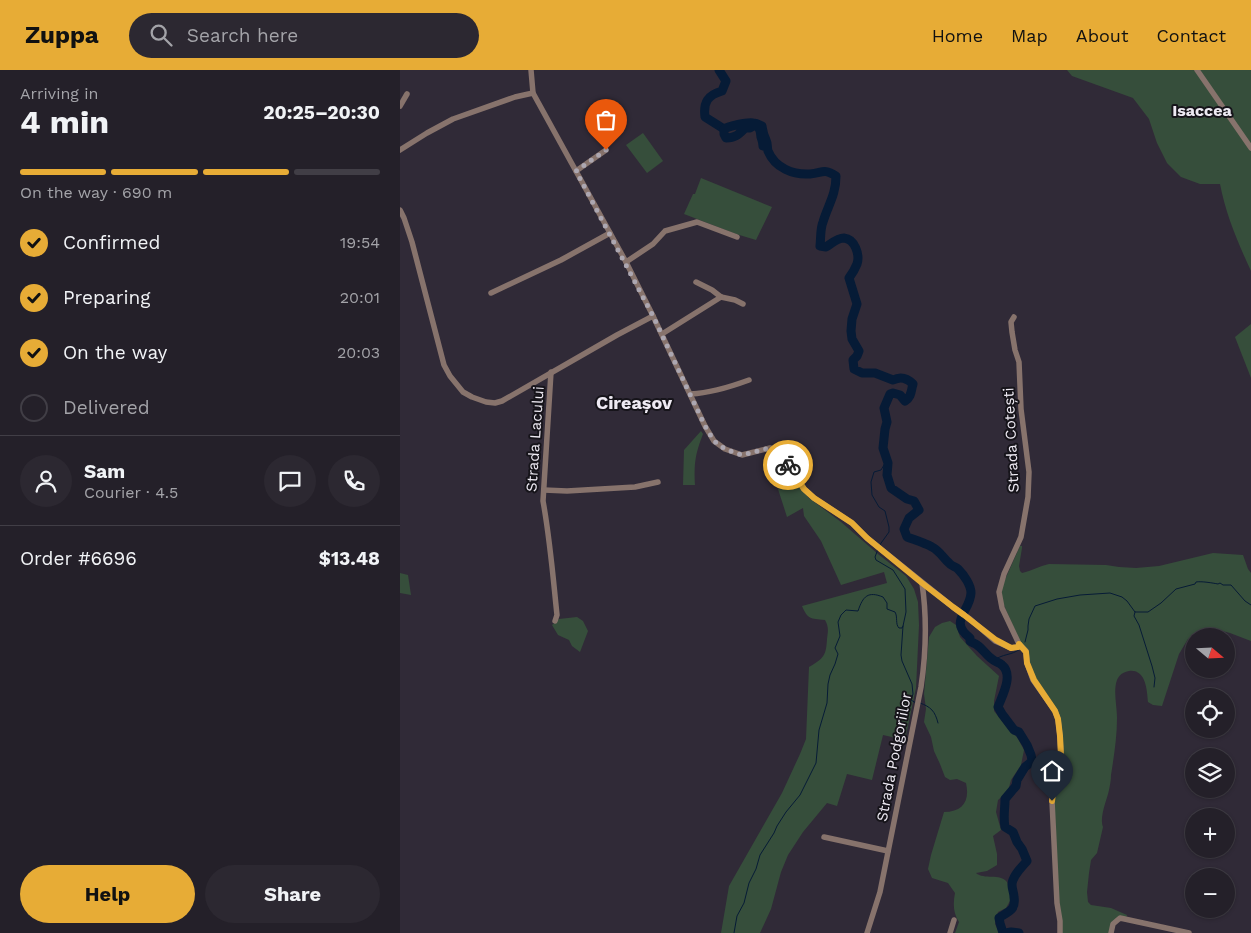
<!DOCTYPE html>
<html lang="en">
<head>
<meta charset="utf-8">
<style>
  body { margin:0; font-family:"Work Sans",sans-serif; background:#2c2831; color:#f1f3f6; height:100vh; display:flex; flex-direction:column; font-size:19px; white-space:nowrap }
  * { box-sizing:border-box; margin:0 }
  p { font-size:16px; color:#a3a3a8 }
  .icon { flex:none; width:28px; height:28px; fill:none; stroke:currentColor; stroke-width:2; stroke-linecap:round; stroke-linejoin:round }
  .map { position:relative; flex:1; overflow:hidden }
  .panel { display:flex; flex-direction:column; background:#242029; width:400px }
  .panel>* { flex:none }
  .needle { width:32px; rotate:109deg }
  .controls { position:absolute; left:785px; top:558px; display:grid; gap:10px }
  .controls a { display:grid; place-items:center; width:50px; height:50px; border-radius:50%; background:#242029; box-shadow:0 1px 4px #0004,0 0 0 1px #413e46; font-size:25px }
  .pin { position:absolute; display:grid; place-items:center; width:42px; height:42px; color:#fff; margin:-51px -21px; border-radius:50% 50% 50% 0; rotate:-45deg; box-shadow:0 0 5px #0007 }
  .pin .icon { rotate:45deg }
  .courier { position:absolute; display:grid; place-items:center; width:50px; height:50px; margin:-25px; border:4px solid #e7ac36; border-radius:50%; background:#fff; color:#222; box-shadow:0 1px 6px #0007 }
  .summary em { font-style:normal; font-weight:700 }
  .summary div { display:flex; flex-direction:column-reverse }
  .summary { display:flex; align-items:center; justify-content:space-between; height:85px; padding:0 20px }
  h1 { font-size:32px; font-weight:700; line-height:38px }
  .bar { display:grid; grid-template-columns:repeat(4,1fr); gap:8px 5px; align-content:center; height:60px; padding:0 20px }
  .bar i { height:6px; border-radius:4px; background:#413e46 }
  .bar .selected { background:#e7ac36 }
  .bar p { grid-column:span 4 }
  .line { display:flex; align-items:center; gap:12px; padding:0 20px; border-top:1px solid #413e46 }
  .line div { flex:1 }
  .round { display:grid; place-items:center; flex:none; width:52px; height:52px; border-radius:26px; background:#2c2831 }
  ol { padding:0 20px; list-style:none }
  li { display:flex; align-items:center; gap:15px; height:55px }
  li p { margin-inline-start:auto }
  li .icon { padding:5px; border-radius:50%; background:#e7ac36; color:#111; stroke-width:4 }
  li:last-child { color:#a3a3a8 }
  li i { width:28px; height:28px; border:2px solid #413e46; border-radius:50% }
  .button { display:flex; gap:10px; margin-top:auto; padding:10px 20px }
  .button a { flex:1; height:58px; border-radius:30px; background:#e7ac36; color:#111; font-size:20px; font-weight:700; line-height:58px; text-align:center }
  .button a+a { background:#2c2831; color:#f1f3f6 }
  header { display:flex; align-items:center; gap:30px; box-sizing:border-box; height:70px; padding:0 25px; background:#e7ac36; color:#111 }
  header strong { font-size:24px }
  nav { display:flex; gap:28px; margin-inline-start:auto; font-size:18px }
  .search { width:350px; height:45px; background:#2c2831; display:flex; align-items:center; gap:12px; box-sizing:border-box; padding:0 18px; border-radius:28px; color:#a3a3a8; font-size:19px }
  main { display:flex; flex:1; min-height:0 }
  .map>svg:first-child { display:block }
  .green { fill:#364e3b }
  .lines { fill:none; stroke-linecap:round; stroke-linejoin:round }
  .stream { stroke:#061b36; stroke-width:1 }
  .river { stroke:#061b36; stroke-width:9 }
  .minor { stroke:#87736c; stroke-width:5.5 }
  .done { stroke:#aca7b1; stroke-width:5; stroke-dasharray:0 9 }
  .route { stroke:#e7ac36; stroke-width:6 }
  .labels { text-anchor:middle; stroke-width:4; stroke-linejoin:round; paint-order:stroke }
  .street-label { font-size:15px; fill:#eeeaf3; stroke:#16141a }
  .neighbourhood-label { font-size:16px; font-weight:bold; fill:#eeeaf3; stroke:#16141a }
  .quarter-label { font-size:18px; font-weight:bold; fill:#eeeaf3; stroke:#16141a }
</style>
</head>
<body>
<header>
<strong>Zuppa</strong>
<div class="search"><svg class="icon" aria-label="search" viewBox="0 0 24 24"><circle cx="10" cy="10" r="6"/><path d="M15 15l6 6"/></svg>Search here</div>
<nav><a>Home</a><a>Map</a><a>About</a><a>Contact</a></nav>
</header>
<main>
<section class="panel">
<div class="summary"><div><h1>4 min</h1><p>Arriving in</p></div><em>20:25–20:30</em></div>
<div class="bar"><i class="selected"></i><i class="selected"></i><i class="selected"></i><i></i><p>On the way · 690 m</p></div>
<ol>
<li><svg class="icon" aria-label="check" viewBox="0 0 24 24"><path d="M5 12l5 5 9-10"/></svg>Confirmed<p>19:54</p></li>
<li><svg class="icon" aria-label="check" viewBox="0 0 24 24"><path d="M5 12l5 5 9-10"/></svg>Preparing<p>20:01</p></li>
<li><svg class="icon" aria-label="check" viewBox="0 0 24 24"><path d="M5 12l5 5 9-10"/></svg>On the way<p>20:03</p></li>
<li><i></i>Delivered</li>
</ol>
<div class="line" style="height:90px"><a class="round"><svg class="icon" aria-label="person" viewBox="0 0 24 24"><circle cx="12" cy="8" r="4"/><path d="M4 21q1-7 8-7t8 7"/></svg></a><div><b>Sam</b><p>Courier · 4.5</p></div><a class="round"><svg class="icon" aria-label="chat" viewBox="0 0 24 24"><path d="M4 5h16v11H9l-5 4z"/></svg></a><a class="round"><svg class="icon" aria-label="phone" viewBox="0 0 24 24"><path d="M5 4h4l2 5-3 2q2 4 5 5l2-3 5 2v4C11 20 4 13 5 4z"/></svg></a></div>
<div class="line" style="height:65px"><div>Order #6696</div><b>$13.48</b></div>
<div class="button"><a>Help</a><a>Share</a></div>
</section>
<div class="map">
<svg width="851" height="863" viewBox="0 0 851 863">
  <rect width="100%" height="100%" fill="#302a37"/>
  <g class="green">
    <path d="M667,0h184v201c-13,-28 -25,-56 -31,-87h-20l-19,-7 -14,-14 -10,-20 -8,-24 -16,-21 -61,-22z"/>
    <polygon points="243,63 263,91 247,103 226,75"/>
    <polygon points="301,108 372,137 356,170 336,164 284,144 293,124 295,124"/>
    <polygon points="851,254 851,308 835,267"/>
    <path d="M301,361l2,3c-8,21 -9,29 -8,51h-12l1,-35z"/>
    <path d="M394,411l15,17 32,24 37,32 28,22 8,13 4,13 1,23 -3,63 -11,52 -22,-5 -11,45 -25,-6 -10,32 -10,-3 -24,29 -15,23 -7,17 -10,37 -11,24h-39l8,-47 53,-93 18,-39 6,-15 3,-72c15,-9 17,-11 18,-28 1,-8 2,-12 -2,-19 -15,-2 -17,0 -23,-14l85,-23 -3,-11 -43,13 -20,-44 -17,-25 -1,-8 -16,9 -9,-28z"/>
    <path d="M620,476h2v2l-3,18 1,5 2,2c10,-2 17,-7 27,-9l57,1 13,2 17,1 23,-2 54,-13 30,2 5,14 3,4v68l-21,-8 -19,-5 -8,2 -15,9 -9,15 -17,52 -9,-1 -5,-3c-1,-12 -2,-33 -19,-31 -6,1 -10,4 -12,9 -4,11 0,26 0,38 0,19 -3,38 -6,57 0,5 -1,10 -2,15 -2,10 -10,27 -6,37l-6,26 -6,7 -2,13 -2,19 1,10 3,3 20,3 16,7 -1,3c-14,0 -13,3 -17,15h-47l-4,-36 -4,-106 5,-14 4,-19 -5,-44 -7,-14 -9,-12 -9,-15 -7,-24 -5,-5 -18,-41 -2,-10 2,-9z"/>
    <polygon points="0,503 8,505 11,525 0,523"/>
    <polygon points="177,547 183,551 188,561 180,582 172,576 169,570 158,565 152,555 159,549"/>
    <path d="M550,551l6,4 4,12 17,19 22,20 -5,25v10l15,19 8,7 7,13 -3,15 -10,15 -3,11 -10,9 -2,12 5,18 -8,6 4,18v11l-10,6 -11,2c8,7 24,0 31,9 2,5 3,12 4,17l-5,9 -8,4 -3,12 4,9h-44l4,-11c-6,-9 -6,-19 -4,-29l-7,-10 -16,-5 -4,-9 3,-14 13,-43c19,0 26,-11 22,-29l-9,-4 -7,1 -5,-3 -5,-13 -6,-13 -3,-14 -7,-15 2,-13 -2,-15 5,-57 6,-10 7,-4z"/>
  </g>
  <g class="lines">
    <g class="stream">
      <polyline points="479,476 489,462 489,457 485,441 479,437 472,425 471,412 474,402 481,400 487,390"/>
      <polyline points="478,479 475,487 476,490 493,500 505,519 506,542 503,556 501,585 502,591 512,614 513,624 511,630 516,633"/>
      <polyline points="735,542 734,546 739,555 752,596 755,608 754,617"/>
      <path d="M625,572l3,-12v-4l1,-7 6,-13 22,-7 23,-4 30,-2 12,4 5,4 8,11h13l13,-9 15,-14 19,-5 1,-2c5,-1 17,1 22,2l2,-1 3,2h8l14,16 6,4"/>
      <path d="M593,591c10,-8 18,-5 27,-12"/>
      <path d="M520,633c11,4 15,8 18,20"/>
      <path d="M334,863l3,-17 7,-13 5,-20 7,-14 4,-14 14,-22 3,-7 9,-14 14,-17 16,-32 3,-33 8,-27 1,-19 2,-9 5,-11 3,-10 -3,-6 5,-12 -2,-14 3,-7 5,-5 12,1c5,-15 10,-20 25,-14l4,6v6l8,3c3,5 0,12 4,16h3l1,-2"/>
    </g>
    <g class="river">
      <path d="M319,0l7,11 -4,10c-14,4 -19,11 -17,26l19,12"/>
      <path d="M367,77l-4,-1c0,-4 -1,-6 -2,-9 -1,-6 0,-8 -6,-12l-5,3h-5c-6,6 -9,10 -19,10l-2,-4v-5c5,-3 23,-7 29,-6 3,0 7,2 9,3 1,6 1,8 4,14 2,4 1,8 2,11 7,17 25,24 42,23 13,-1 13,-6 26,2 0,19 -8,29 -13,46 -3,7 -2,16 -3,24l6,1c5,-3 11,-9 18,-9 11,1 16,17 13,26 -2,5 -5,10 -8,14l8,26 -5,15 -1,12 1,8 7,12 -2,5 -4,4 1,9 8,4h13l18,7c8,-4 14,-2 20,4 -2,6 -1,13 -8,17l-5,-6 -7,-2 -3,1 -6,14 3,14 -2,7 -2,19 5,15 -1,12 4,13 16,11 7,2 5,9 -10,8 -5,11 3,8c8,3 18,6 25,10 8,4 11,11 17,16 2,3 7,4 9,6 6,6 13,16 13,24 -1,19 -23,28 -1,45v3c2,2 5,2 7,4 6,4 9,10 15,14 3,3 7,3 10,6 12,10 0,31 -4,42l4,7 12,16 5,2 8,13 4,10 1,5 -2,3 -5,4 -8,13 -1,6 -11,13c0,11 -2,17 0,28l8,5 4,10 5,7 5,12c-6,7 -15,15 -15,24 0,4 2,8 2,12 2,13 -5,14 -15,21l1,5 3,10"/>
      <polyline points="606,863 611,862 619,863"/>
    </g>
    <g class="minor">
      <polyline points="131,0 133,23 226,192 253,246 305,356 314,371 325,379 342,385 370,378 376,379 397,407 404,419 414,428 452,453 467,468 553,537 570,549 595,571 611,578 618,577 619,574"/>
      <polyline points="797,0 851,78"/>
      <polyline points="0,36 7,24"/>
      <polyline points="0,80 27,63 53,49 115,27 133,23"/>
      <polyline points="176,101 206,80"/>
      <polyline points="0,140 4,148 12,172 44,295 50,306 63,322 72,327 86,332 95,333 102,331 217,265 253,246"/>
      <polyline points="226,192 253,174 265,161 297,152 337,167"/>
      <polyline points="296,212 312,220 321,227 335,230 343,234"/>
      <polyline points="91,223 161,190 210,163"/>
      <polyline points="614,247 611,252 612,262 615,280 619,292 621,339 629,402 628,427 621,467 604,504 599,522 602,538 619,574 626,581 627,593 633,610 655,641 658,649 660,666 661,686 653,716 652,731 657,833 660,851 660,863"/>
      <polyline points="262,264 321,227"/>
      <path d="M151,302l-8,129c7,38 10,76 14,114l-2,6"/>
      <path d="M291,324c20,-1 39,-7 58,-14"/>
      <polyline points="144,420 167,421 235,417 258,412"/>
      <polyline points="424,767 488,781"/>
      <path d="M467,863l13,-41 41,-205c5,-34 6,-70 1,-104"/>
      <polyline points="550,863 554,850"/>
      <polyline points="711,863 713,854 720,848 789,863"/>
    </g>
  </g>
  <g class="lines">
    <path class="done" d="M206,80l-30,21 77,145 52,110 9,15 11,8 17,6 28,-7c9,1 13,10 18,17"/>
    <polyline class="route" points="388,395 404,419 414,428 452,453 467,468 522,513 553,537 564,545 596,570 611,578 618,577 619,574 626,582 627,593 634,610 655,641 658,649 660,666 661,686 654,716 652,731"/>
  </g>
  <g class="labels">
    <g class="street-label">
      <text transform="translate(135 369) rotate(-86)" y="5">Strada Lacului</text>
      <text transform="translate(611 370) rotate(-93)" y="5">Strada Cotești</text>
      <text transform="translate(494 687) rotate(-79)" y="5">Strada Podgoriilor</text>
    </g>
    <g class="neighbourhood-label">
      <text x="802" y="46">Isaccea</text>
    </g>
    <g class="quarter-label">
      <text x="234" y="339">Cireașov</text>
    </g>
  </g>
</svg>
<div class="controls">
<a><svg class="needle" viewBox="-14 -14 28 28"><path d="M0-13l5 13h-10z" fill="#e53935"/><path d="M0 13l5-13h-10z" fill="#a3a3a8"/></svg></a>
<a><svg class="icon" aria-label="locate" viewBox="0 0 24 24"><circle cx="12" cy="12" r="6"/><path d="M12 2v4M12 18v4M2 12h4M18 12h4"/></svg></a>
<a><svg class="icon" aria-label="layers" viewBox="0 0 24 24"><path d="M12 4l9 5-9 5-9-5zM3 14l9 5 9-5"/></svg></a>
<a>+</a>
<a>−</a>
</div>
<div class="pin" style="left:206px;top:80px;background:#ea580c"><svg class="icon" aria-label="bag" viewBox="0 0 24 24"><path d="M5 8h14l-1 12H6zM9 8a3 3 0 0 1 6 0"/></svg></div>
<div class="pin" style="left:652px;top:731px;background:#1f2937"><svg class="icon" aria-label="home" viewBox="0 0 24 24"><path d="M3 11l9-7 9 7M6 9v11h12V9"/></svg></div>
<div class="courier" style="left:388px;top:395px"><svg class="icon" aria-label="bike" viewBox="0 0 24 24"><circle cx="6" cy="16" r="4"/><circle cx="18" cy="16" r="4"/><path d="M6 16l4-8h5l3 8M10 8l3 8H6M13 5h3"/></svg></div>
</div>
</main>
</body>
</html>
